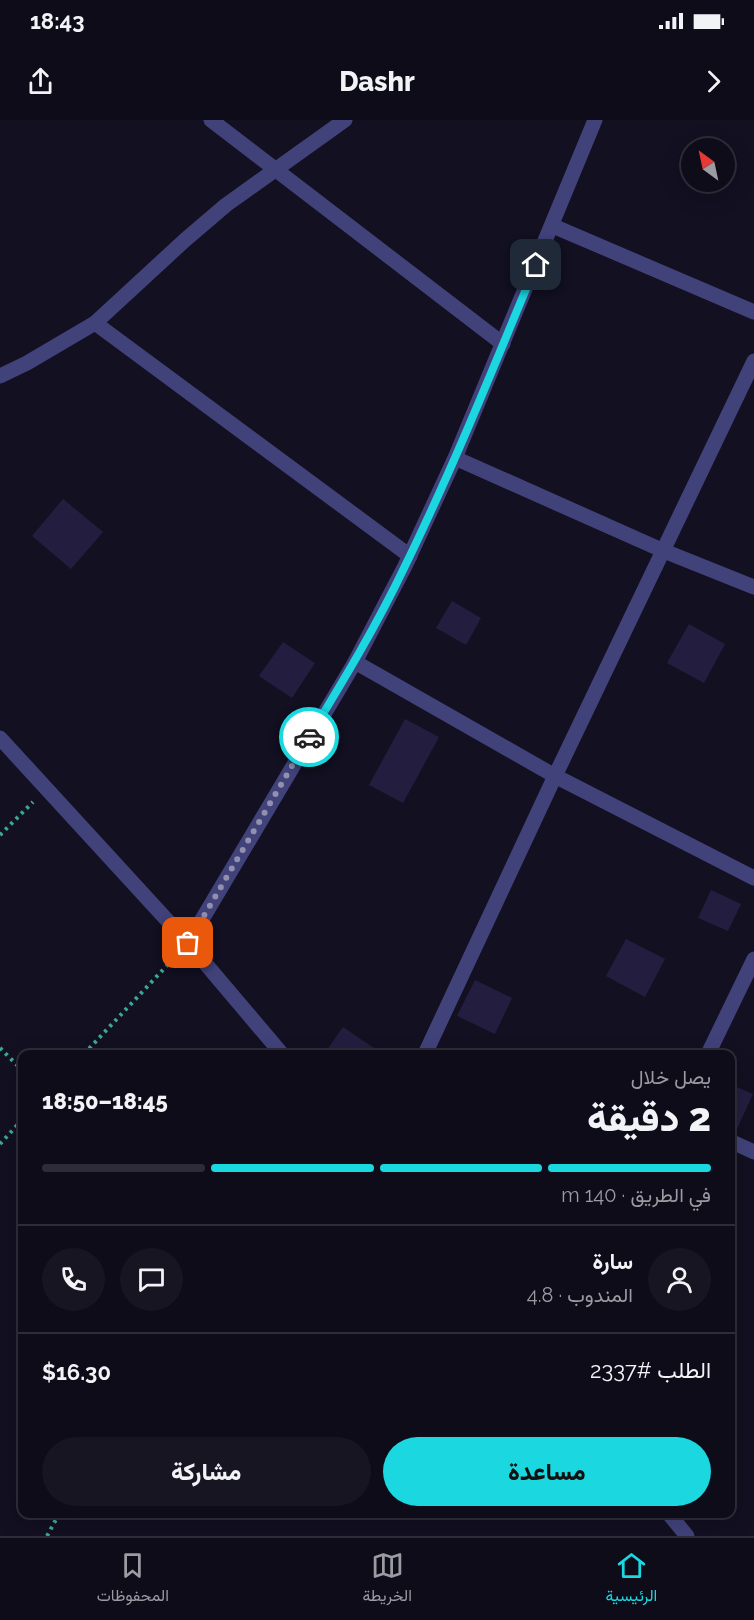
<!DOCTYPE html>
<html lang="ar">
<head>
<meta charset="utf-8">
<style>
  body { margin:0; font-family:Raleway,Vazirmatn,sans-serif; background:#171522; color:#f1f3f6; direction:rtl; height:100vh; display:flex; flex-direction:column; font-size:22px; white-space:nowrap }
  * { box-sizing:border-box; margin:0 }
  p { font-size:20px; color:#9b9ba2 }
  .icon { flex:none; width:33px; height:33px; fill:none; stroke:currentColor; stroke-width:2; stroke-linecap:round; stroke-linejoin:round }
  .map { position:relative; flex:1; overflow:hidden; direction:ltr }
  .side { position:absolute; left:18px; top:930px; width:717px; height:468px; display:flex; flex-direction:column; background:#0e0c19; border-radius:12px; box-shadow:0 6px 24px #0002,0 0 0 2px #2e2c38; direction:rtl }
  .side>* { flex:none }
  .needle { width:39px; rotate:327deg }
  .controls { position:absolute; left:681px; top:18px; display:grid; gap:12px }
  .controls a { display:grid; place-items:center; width:54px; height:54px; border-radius:50%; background:#0e0c19; box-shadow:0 6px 24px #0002,0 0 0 2px #2e2c38; font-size:30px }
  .pin { position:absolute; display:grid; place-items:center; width:51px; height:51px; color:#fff; margin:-26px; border-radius:12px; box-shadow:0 3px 9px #0006 }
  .courier { position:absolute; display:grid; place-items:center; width:60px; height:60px; margin:-30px; border:4px solid #1bd8e0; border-radius:50%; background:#fff; color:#222; box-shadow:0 2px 8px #0007 }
  .headline em { font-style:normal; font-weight:800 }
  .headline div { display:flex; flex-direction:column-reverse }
  .headline { display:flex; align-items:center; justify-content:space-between; height:102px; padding:0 24px }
  h1 { font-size:39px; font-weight:800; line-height:45px }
  .bar { display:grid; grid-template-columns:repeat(4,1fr); gap:9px 6px; align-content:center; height:72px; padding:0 24px }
  .bar i { height:8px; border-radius:4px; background:#2e2c38 }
  .bar .selected { background:#1bd8e0 }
  .bar p { grid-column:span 4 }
  .line { display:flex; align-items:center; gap:15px; padding:0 24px; border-top:2px solid #2e2c38 }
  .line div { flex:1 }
  .round { display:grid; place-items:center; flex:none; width:63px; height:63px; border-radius:32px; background:#171522 }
  .cta { display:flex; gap:12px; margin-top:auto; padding:12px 24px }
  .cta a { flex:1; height:69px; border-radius:36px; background:#1bd8e0; color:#111; font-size:24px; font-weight:800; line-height:69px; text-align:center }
  .cta a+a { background:#171522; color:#f1f3f6 }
  .status { display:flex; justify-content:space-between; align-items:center; height:42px; padding:0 30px; background:#0e0c19; direction:ltr }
  .status svg { height:16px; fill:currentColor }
  header { display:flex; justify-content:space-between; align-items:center; height:78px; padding:0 24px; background:#0e0c19; font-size:27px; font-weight:800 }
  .dock { display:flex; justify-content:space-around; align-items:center; height:84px; border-top:2px solid #2e2c38; background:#0e0c19; font-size:16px; color:#9b9ba2 }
  .dock a { display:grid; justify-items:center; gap:3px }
  .dock .selected { color:#1bd8e0 }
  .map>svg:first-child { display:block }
  .building { fill:#231e3f }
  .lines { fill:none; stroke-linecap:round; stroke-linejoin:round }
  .path { stroke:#3da69a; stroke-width:4; stroke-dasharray:3 4.5; stroke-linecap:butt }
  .minor { stroke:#41427a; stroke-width:15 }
  .done { stroke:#9290ae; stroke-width:6; stroke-dasharray:0 10.8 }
  .route { stroke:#1bd8e0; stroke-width:8 }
</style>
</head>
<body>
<div class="status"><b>18:43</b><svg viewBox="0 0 49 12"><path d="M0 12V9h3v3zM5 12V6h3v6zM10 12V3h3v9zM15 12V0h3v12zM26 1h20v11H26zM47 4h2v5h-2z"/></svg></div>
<header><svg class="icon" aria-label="forward" viewBox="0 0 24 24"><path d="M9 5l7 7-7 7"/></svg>Dashr<svg class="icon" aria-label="share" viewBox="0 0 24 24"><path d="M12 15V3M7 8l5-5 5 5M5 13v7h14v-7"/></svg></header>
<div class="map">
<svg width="754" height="1416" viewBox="0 0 754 1416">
  <rect width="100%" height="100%" fill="#121021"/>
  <g class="building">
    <polygon points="63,379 103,412 71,449 32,416"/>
    <polygon points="452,481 481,498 466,525 436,508"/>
    <polygon points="689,504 725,524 704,563 667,543"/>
    <polygon points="283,522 315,543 292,578 259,556"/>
    <polygon points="405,599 439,617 403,683 369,665"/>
    <polygon points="711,770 741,784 728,811 698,798"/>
    <polygon points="626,819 665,839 645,877 606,856"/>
    <polygon points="475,860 512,878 495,914 457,896"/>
    <polygon points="343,907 377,930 374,934 324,934"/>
    <polygon points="730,964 753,974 736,1011 730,1009"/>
  </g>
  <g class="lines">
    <g class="path">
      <polyline points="0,715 33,682"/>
      <polyline points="0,928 22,950"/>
      <polyline points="84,934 175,837"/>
      <polyline points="0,1024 22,1000"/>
      <polyline points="47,1416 59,1394"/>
    </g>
    <g class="minor">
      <polyline points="211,0 503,224"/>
      <polyline points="553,106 754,192"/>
      <polyline points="95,203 410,436"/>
      <polyline points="0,256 27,243 95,203 185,120 226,85 345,0"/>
      <polyline points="455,338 664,431 754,467"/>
      <polyline points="355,542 555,656 754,758"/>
      <polyline points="0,618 188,823 282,934"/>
      <polyline points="188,823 355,542 405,446 455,338 595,0"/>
      <polyline points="425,934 555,656 754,241"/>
      <polyline points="708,934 754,839"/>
      <polyline points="730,1021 754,1032"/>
      <polyline points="669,1394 687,1416"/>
    </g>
  </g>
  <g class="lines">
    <polyline class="done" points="188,823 309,617"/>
    <path class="route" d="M309,617c34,-56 68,-112 96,-171 48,-98 89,-200 131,-301"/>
  </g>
</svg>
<div class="controls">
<a><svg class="needle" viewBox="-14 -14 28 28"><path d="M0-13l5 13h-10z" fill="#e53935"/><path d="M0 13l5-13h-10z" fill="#9b9ba2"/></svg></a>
</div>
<div class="pin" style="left:188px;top:823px;background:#ea580c"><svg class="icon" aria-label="bag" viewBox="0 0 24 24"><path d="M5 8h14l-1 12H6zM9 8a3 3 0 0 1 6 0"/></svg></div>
<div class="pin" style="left:536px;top:145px;background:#1f2937"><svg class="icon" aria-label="home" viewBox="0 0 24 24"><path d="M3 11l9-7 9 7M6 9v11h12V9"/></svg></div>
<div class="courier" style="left:309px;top:617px"><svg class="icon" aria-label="car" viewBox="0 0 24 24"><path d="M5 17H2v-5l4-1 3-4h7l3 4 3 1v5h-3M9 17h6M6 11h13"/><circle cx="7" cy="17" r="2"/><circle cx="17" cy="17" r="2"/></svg></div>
<section class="side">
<div class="headline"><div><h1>2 دقيقة</h1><p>يصل خلال</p></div><em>18:45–18:50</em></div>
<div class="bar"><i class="selected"></i><i class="selected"></i><i class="selected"></i><i></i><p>في الطريق · 140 m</p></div>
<div class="line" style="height:108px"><a class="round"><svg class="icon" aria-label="person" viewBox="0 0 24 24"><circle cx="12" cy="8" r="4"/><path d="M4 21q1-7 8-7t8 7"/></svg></a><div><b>سارة</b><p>المندوب · 4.8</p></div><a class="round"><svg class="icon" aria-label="chat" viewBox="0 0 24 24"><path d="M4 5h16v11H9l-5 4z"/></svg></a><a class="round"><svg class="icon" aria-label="phone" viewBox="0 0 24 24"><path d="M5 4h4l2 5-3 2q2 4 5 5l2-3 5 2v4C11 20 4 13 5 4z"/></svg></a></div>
<div class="line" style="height:78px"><div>الطلب #2337</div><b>$16.30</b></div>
<div class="cta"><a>مساعدة</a><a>مشاركة</a></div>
</section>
</div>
<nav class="dock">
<a class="selected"><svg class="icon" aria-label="home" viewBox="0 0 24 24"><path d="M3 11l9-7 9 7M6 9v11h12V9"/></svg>الرئيسية</a>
<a><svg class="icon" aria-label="map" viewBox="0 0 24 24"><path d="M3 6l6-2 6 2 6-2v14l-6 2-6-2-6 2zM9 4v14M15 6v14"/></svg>الخريطة</a>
<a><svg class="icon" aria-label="saved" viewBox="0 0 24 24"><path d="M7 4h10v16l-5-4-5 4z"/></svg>المحفوظات</a>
</nav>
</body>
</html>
